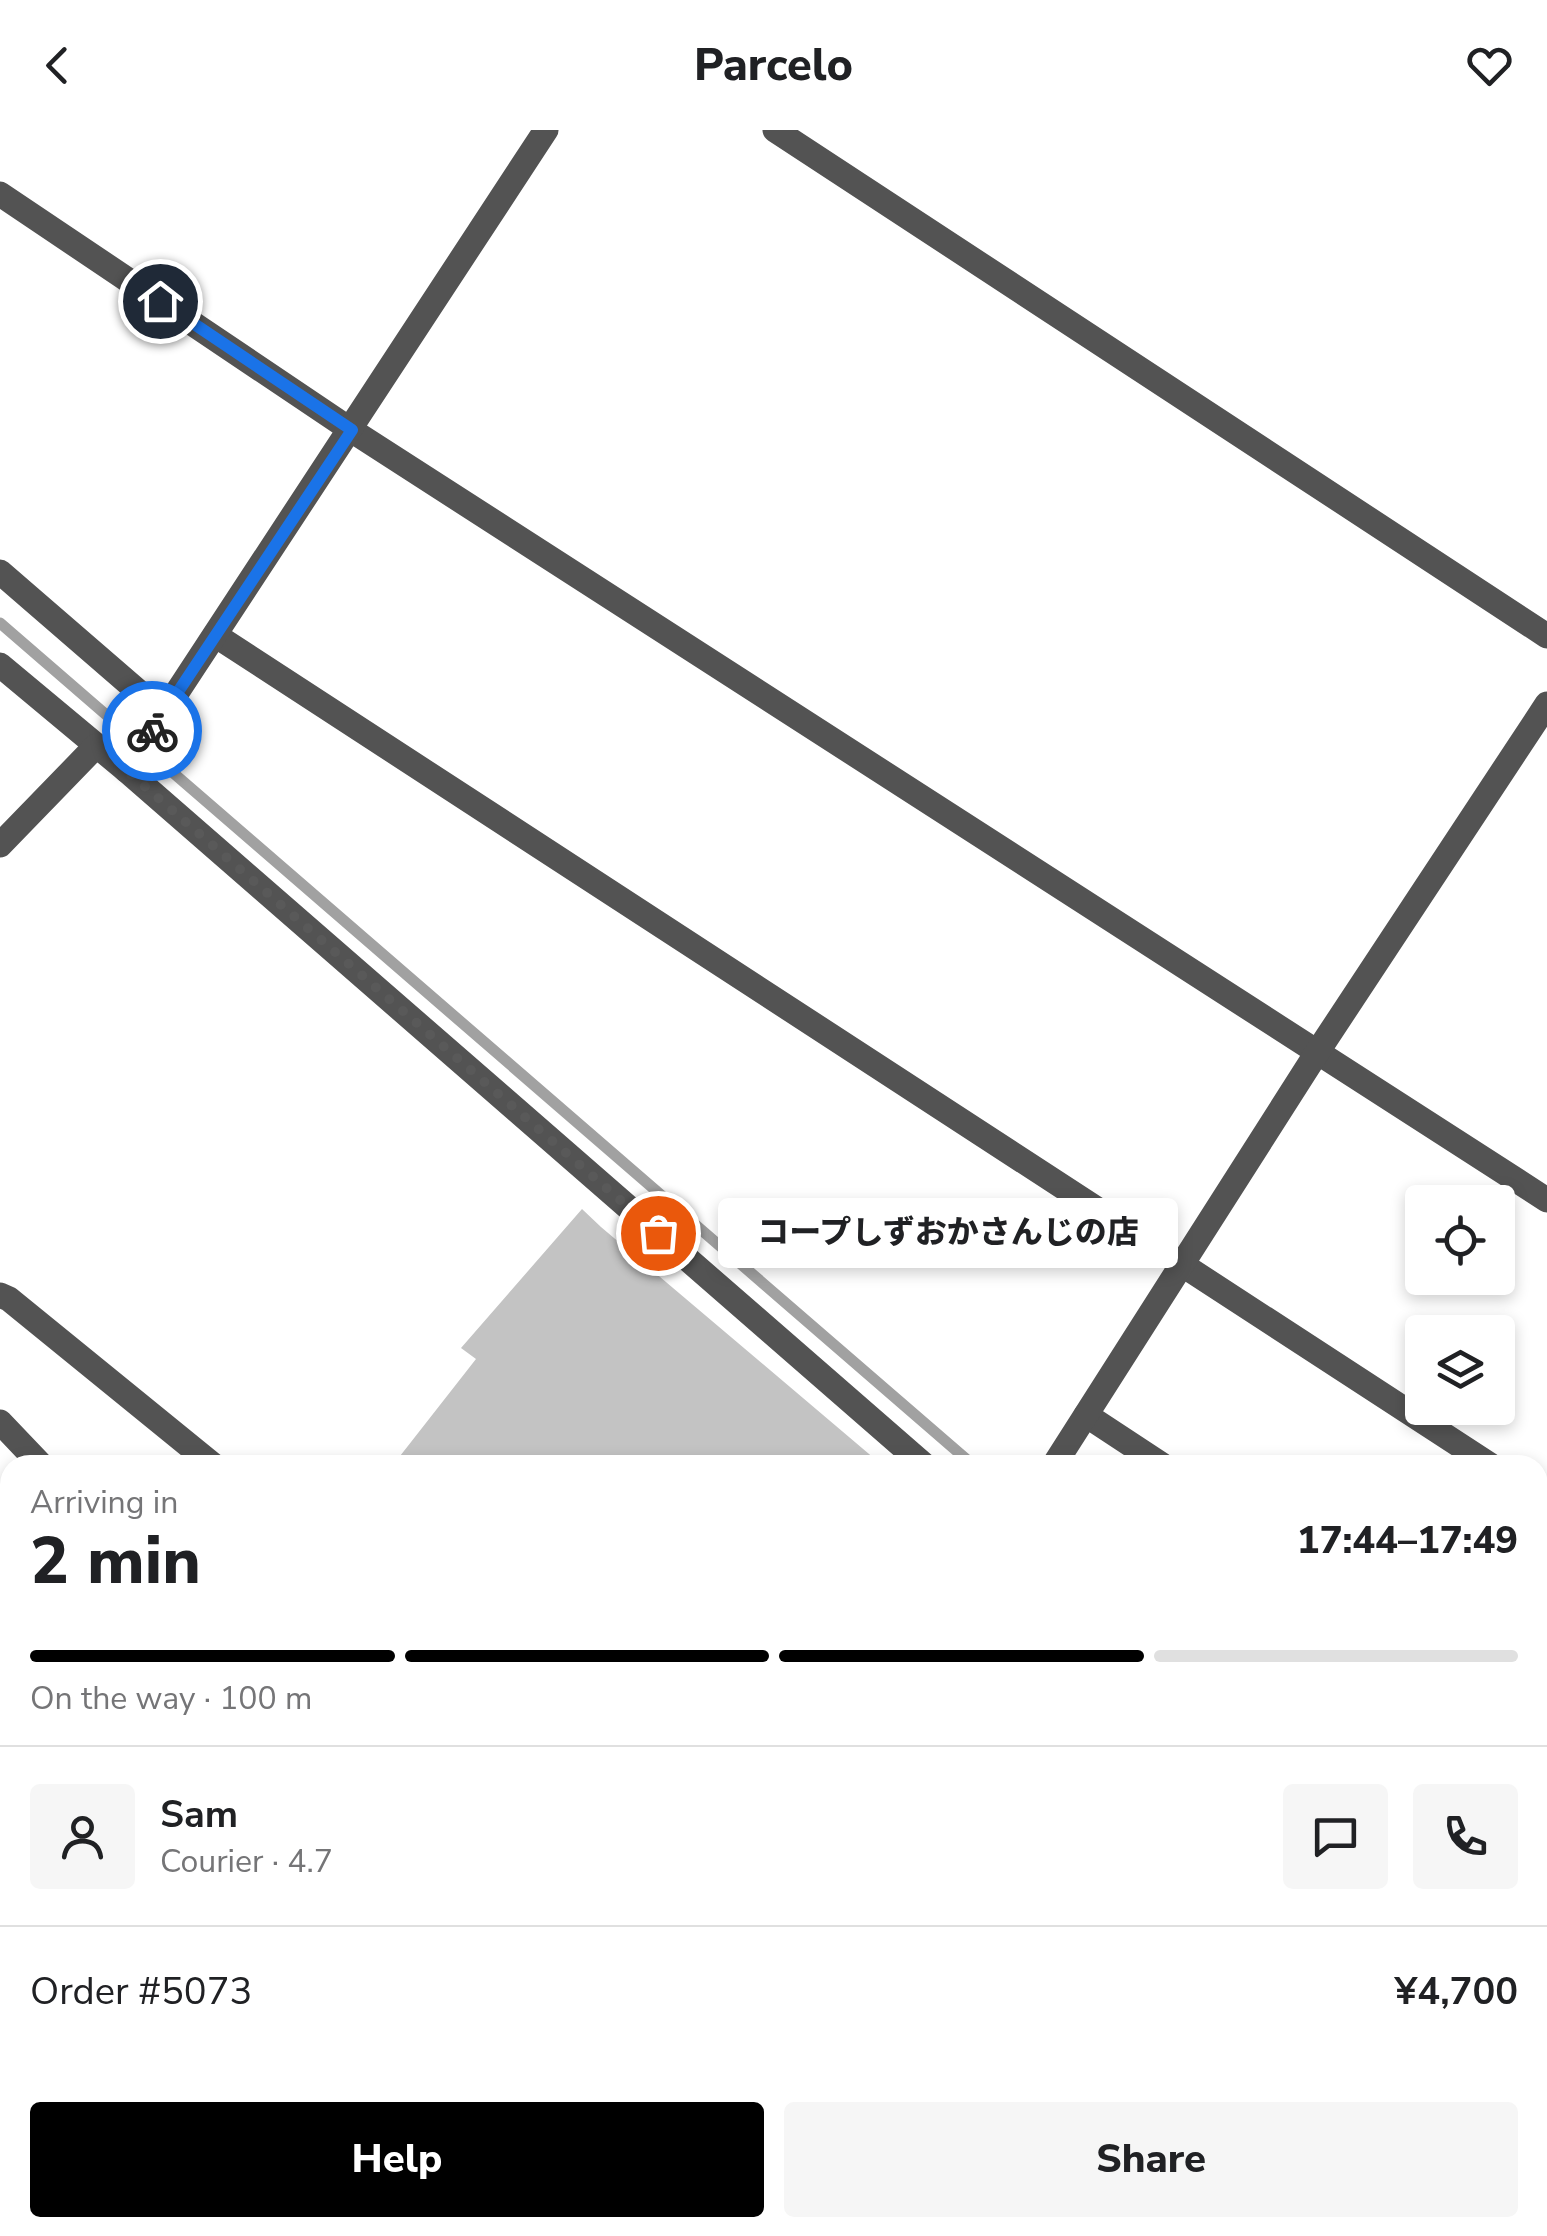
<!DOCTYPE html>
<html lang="en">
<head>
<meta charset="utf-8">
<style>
  body { margin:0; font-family:"Nunito Sans","Noto Sans JP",sans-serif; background:#f6f6f6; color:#202124; height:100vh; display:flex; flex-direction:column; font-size:38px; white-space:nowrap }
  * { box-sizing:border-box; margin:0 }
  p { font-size:32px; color:#757577 }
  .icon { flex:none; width:55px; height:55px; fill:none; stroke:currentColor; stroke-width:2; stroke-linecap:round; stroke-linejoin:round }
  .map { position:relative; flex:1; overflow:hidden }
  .drawer { position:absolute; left:0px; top:1325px; width:1548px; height:782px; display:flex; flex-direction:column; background:#fff; border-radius:30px 30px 0 0; box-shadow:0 5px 15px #0003 }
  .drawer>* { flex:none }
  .fabs { position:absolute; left:1405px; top:1055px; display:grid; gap:20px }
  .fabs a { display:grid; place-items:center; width:110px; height:110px; border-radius:10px; background:#fff; box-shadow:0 5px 15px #0003; font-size:50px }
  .pin { position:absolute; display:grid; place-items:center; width:85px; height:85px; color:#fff; margin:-42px; border:5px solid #fff; border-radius:50%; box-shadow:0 2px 10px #0007 }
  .courier { position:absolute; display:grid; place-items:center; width:100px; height:100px; margin:-50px; border:8px solid #1a73e8; border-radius:50%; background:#fff; color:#222; box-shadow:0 2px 12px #0007 }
  .bubble { position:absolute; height:70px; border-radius:10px; background:#fff; box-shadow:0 5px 15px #0003; font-size:32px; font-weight:800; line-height:70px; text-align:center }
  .summary em { font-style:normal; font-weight:800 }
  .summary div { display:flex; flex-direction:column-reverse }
  .summary { display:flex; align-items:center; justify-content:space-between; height:170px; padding:0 30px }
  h1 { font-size:65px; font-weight:800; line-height:75px }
  .bar { display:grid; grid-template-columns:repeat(4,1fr); gap:15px 10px; align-content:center; height:120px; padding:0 30px }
  .bar i { height:12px; border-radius:8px; background:#e0e0e0 }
  .bar .active { background:#000 }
  .bar p { grid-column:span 4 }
  .line { display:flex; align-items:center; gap:25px; padding:0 30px; border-top:2px solid #e0e0e0 }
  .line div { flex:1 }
  .round { display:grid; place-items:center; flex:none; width:105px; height:105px; border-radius:10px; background:#f6f6f6 }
  .cta { display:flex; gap:20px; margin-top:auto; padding:20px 30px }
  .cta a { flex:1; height:115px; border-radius:10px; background:#000; color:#fff; font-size:40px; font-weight:800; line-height:115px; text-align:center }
  .cta a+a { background:#f6f6f6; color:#202124 }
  header { display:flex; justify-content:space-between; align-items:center; height:130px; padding:0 30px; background:#fff; font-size:45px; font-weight:800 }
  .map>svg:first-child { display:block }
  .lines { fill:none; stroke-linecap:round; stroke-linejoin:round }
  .stream { stroke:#a1a1a1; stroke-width:11 }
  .building { fill:#c3c3c3 }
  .minor { stroke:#535353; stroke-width:25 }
  .done { stroke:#595959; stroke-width:10; stroke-dasharray:0 18 }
  .route { stroke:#1a73e8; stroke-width:12 }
</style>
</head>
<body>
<header><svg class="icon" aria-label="back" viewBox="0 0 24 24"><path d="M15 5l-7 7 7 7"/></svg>Parcelo<svg class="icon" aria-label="heart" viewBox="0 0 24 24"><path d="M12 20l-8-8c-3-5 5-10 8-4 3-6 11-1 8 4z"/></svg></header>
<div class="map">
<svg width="1547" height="2106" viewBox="0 0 1547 2106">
  <rect width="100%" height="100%" fill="#fff"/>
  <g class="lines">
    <g class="stream">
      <polyline points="0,493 973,1335"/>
      <polyline points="1538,1823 1547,1831"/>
    </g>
  </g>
  <g class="building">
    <polygon points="582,1079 601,1097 882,1335 393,1335 476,1229 461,1218"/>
    <polygon points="220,2098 335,2098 345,2106 213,2106"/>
    <polygon points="1032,2098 1082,2098 1089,2103 1092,2098 1107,2098 1120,2106 1025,2106"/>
  </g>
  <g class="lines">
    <g class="minor">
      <polyline points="775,0 1547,506"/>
      <polyline points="0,64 351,300 1547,1070"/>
      <polyline points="0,442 163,583"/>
      <polyline points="215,505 1490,1335"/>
      <polyline points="0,535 126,640 924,1335"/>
      <polyline points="126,640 546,0"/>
      <polyline points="0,715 96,616"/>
      <polyline points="0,1165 9,1169 213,1335"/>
      <polyline points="1086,1285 1162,1335"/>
      <polyline points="0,1292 41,1335"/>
      <polyline points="1054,1335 1318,921 1547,574"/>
      <polyline points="1538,1366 1547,1372"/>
      <polyline points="0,1379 10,1390"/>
      <polyline points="1538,1580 1547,1587"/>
      <polyline points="0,1768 10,1776"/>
      <polyline points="1538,1789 1547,1798"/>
      <polyline points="1538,1865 1547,1874"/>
      <polyline points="0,2024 10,2012"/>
      <polyline points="401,2098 411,2106"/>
      <polyline points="718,2098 726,2106"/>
      <polyline points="823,2098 831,2106"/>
      <polyline points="1147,2098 1158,2106"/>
      <polyline points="550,2106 555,2098"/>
    </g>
  </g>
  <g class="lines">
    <polyline class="done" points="152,601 126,640 658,1103"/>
    <polyline class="route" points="152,601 352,300 160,171"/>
  </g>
</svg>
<div class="fabs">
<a><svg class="icon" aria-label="locate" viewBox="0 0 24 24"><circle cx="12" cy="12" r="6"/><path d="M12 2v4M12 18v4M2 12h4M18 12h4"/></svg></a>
<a><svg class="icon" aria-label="layers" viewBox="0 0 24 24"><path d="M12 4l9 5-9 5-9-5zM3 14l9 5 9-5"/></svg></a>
</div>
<div class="pin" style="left:658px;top:1103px;background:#ea580c"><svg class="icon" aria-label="bag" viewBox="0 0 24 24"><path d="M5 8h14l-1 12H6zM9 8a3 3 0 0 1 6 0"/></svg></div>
<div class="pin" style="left:160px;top:171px;background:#1f2937"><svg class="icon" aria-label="home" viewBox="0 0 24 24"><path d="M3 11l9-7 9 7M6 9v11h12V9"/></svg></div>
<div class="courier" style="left:152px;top:601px"><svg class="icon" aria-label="bike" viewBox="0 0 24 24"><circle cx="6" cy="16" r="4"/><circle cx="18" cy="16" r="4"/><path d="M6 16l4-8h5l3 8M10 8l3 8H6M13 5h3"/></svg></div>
<div class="bubble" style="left:718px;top:1068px;width:460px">コープしずおかさんじの店</div>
<section class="drawer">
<div class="summary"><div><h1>2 min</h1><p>Arriving in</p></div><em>17:44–17:49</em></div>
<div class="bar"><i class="active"></i><i class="active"></i><i class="active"></i><i></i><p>On the way · 100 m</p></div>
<div class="line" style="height:180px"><a class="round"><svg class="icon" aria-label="person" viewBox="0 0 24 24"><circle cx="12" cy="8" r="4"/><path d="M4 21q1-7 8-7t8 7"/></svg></a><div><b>Sam</b><p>Courier · 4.7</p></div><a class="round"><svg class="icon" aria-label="chat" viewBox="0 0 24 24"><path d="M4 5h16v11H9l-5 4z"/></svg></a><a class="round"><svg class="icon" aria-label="phone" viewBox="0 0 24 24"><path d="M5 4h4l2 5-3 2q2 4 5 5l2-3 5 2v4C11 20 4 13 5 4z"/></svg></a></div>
<div class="line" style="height:130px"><div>Order #5073</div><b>¥4,700</b></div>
<div class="cta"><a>Help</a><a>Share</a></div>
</section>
</div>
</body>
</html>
